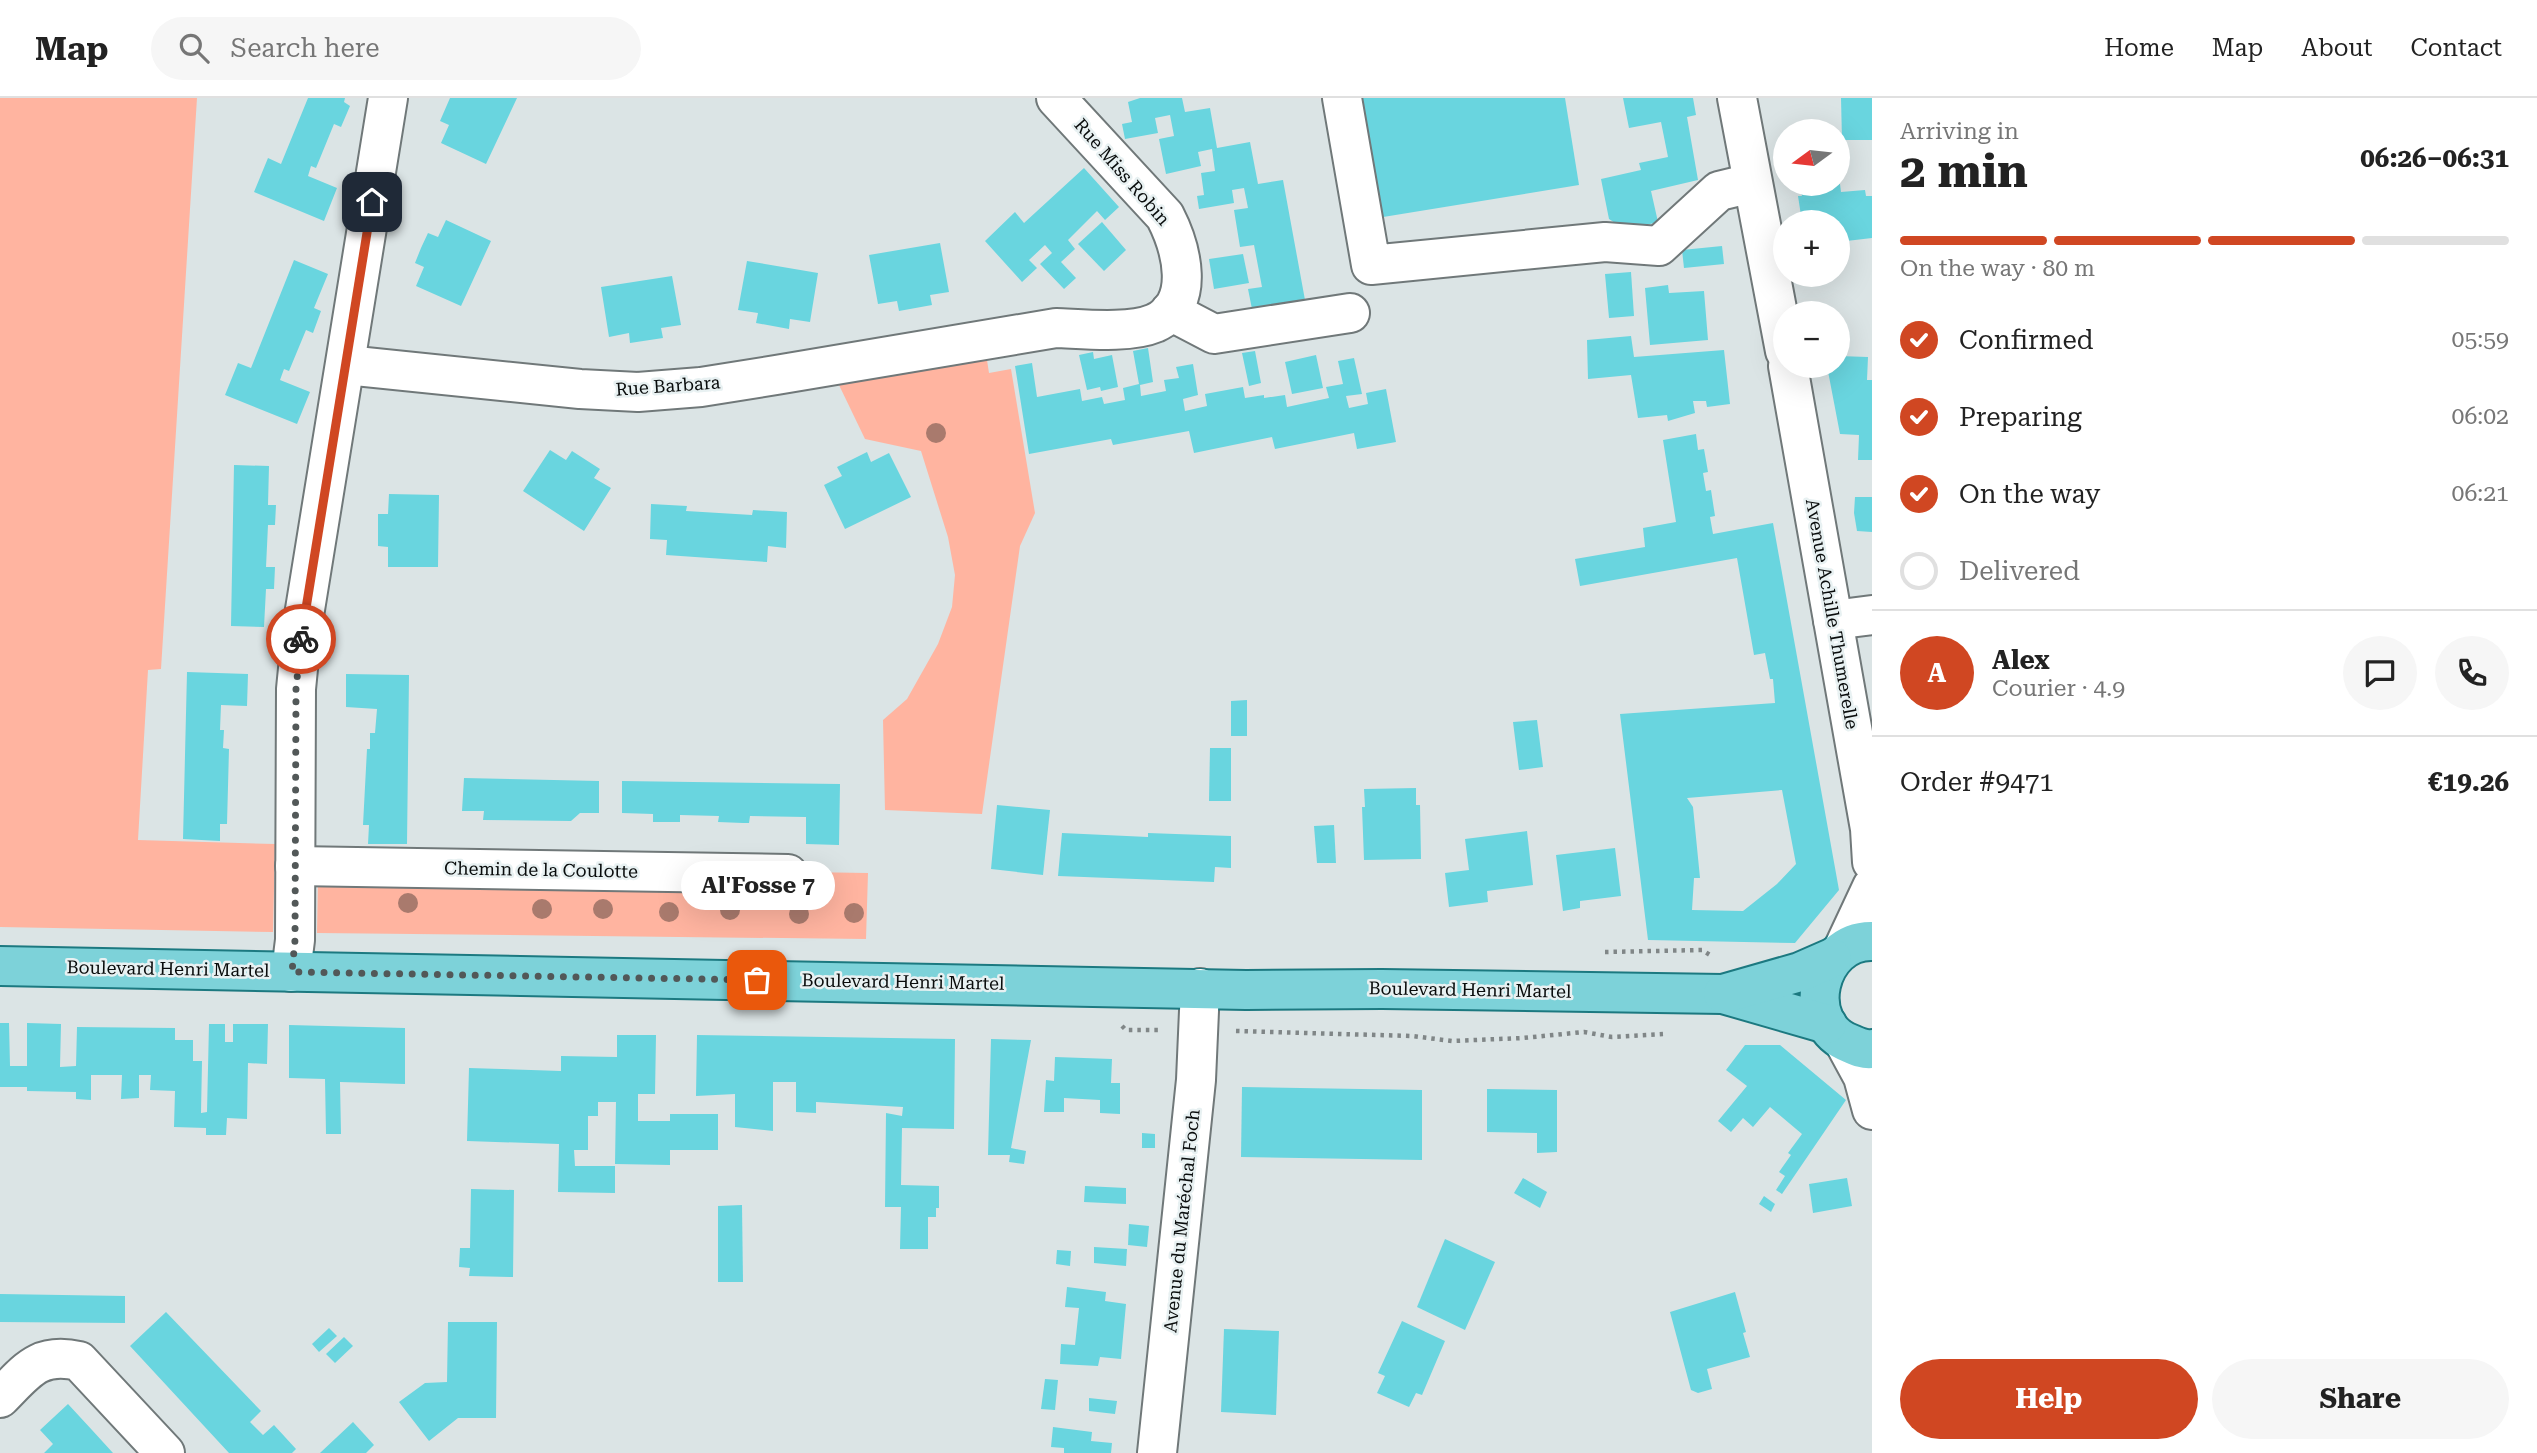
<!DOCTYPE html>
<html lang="en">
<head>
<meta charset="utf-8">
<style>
  body { margin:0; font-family:"Roboto Serif",serif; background:#f6f6f6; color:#222; height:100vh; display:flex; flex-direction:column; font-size:26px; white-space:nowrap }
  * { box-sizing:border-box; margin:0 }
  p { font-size:23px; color:#767676 }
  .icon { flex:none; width:38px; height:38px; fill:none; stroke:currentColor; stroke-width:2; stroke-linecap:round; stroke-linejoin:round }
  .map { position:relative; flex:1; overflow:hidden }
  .sheet { display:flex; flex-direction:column; background:#fff; width:665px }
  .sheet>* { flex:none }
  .needle { width:46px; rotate:255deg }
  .controls { position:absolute; left:1773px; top:21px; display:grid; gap:14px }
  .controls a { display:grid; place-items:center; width:77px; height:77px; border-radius:50%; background:#fff; box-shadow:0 7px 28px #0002; font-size:35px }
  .pin { position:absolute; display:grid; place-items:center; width:60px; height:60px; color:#fff; margin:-30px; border-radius:14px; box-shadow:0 4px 10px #0006 }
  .courier { position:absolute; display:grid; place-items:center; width:70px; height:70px; margin:-35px; border:5px solid #d04722; border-radius:50%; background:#fff; color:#222; box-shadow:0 2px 9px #0007 }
  .bubble { position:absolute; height:49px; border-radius:24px; background:#fff; box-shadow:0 7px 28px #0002; font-size:23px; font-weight:700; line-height:49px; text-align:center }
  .summary em { font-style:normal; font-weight:700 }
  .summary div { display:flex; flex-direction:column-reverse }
  .summary { display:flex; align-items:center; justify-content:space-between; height:119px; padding:0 28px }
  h1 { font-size:46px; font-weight:700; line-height:52px }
  .bar { display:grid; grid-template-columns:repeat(4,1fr); gap:10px 7px; align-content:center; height:84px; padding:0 28px }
  .bar i { height:9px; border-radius:5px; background:#e0e0e0 }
  .bar .selected { background:#d04722 }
  .bar p { grid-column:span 4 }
  .line { display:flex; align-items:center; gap:18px; padding:0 28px; border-top:2px solid #e0e0e0 }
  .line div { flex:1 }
  .round { display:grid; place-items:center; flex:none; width:74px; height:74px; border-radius:37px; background:#f6f6f6 }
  ol { padding:0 28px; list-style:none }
  li { display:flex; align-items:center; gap:21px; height:77px }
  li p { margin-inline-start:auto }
  li .icon { padding:7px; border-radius:50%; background:#d04722; color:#fff; stroke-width:4 }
  li:last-child { color:#767676 }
  li i { width:38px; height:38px; border:4px solid #e0e0e0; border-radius:50% }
  .cta { display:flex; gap:14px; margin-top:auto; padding:14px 28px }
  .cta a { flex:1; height:80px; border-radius:42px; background:#d04722; color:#fff; font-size:28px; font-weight:700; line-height:80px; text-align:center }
  .cta a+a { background:#f6f6f6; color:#222 }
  header { display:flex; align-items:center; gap:42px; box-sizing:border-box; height:98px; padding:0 35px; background:#fff; border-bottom:2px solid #e0e0e0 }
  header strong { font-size:33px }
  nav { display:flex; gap:38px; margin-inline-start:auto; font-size:24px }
  .search { width:490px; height:63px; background:#f6f6f6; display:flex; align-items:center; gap:18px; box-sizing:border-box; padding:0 24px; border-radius:38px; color:#767676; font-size:26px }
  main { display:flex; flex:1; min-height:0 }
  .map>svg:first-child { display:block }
  .green { fill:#ffb4a0 }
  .building { fill:#69d5df; fill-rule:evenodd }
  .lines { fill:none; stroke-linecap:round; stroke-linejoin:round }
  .minor-casing { stroke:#707879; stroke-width:42 }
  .major-casing { stroke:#1c7980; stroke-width:42 }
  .path { stroke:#808687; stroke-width:4.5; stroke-dasharray:3.5 5; stroke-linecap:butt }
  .minor { stroke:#fff; stroke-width:38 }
  .major { stroke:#7dd2d9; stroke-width:38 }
  .tree { fill:#a97a6d }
  .done { stroke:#525858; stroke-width:7; stroke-dasharray:0 12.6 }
  .route { stroke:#d04722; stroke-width:9 }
  .labels { text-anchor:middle; stroke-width:5; stroke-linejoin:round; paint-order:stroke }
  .street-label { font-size:18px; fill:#090c0c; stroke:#e8f1f2 }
</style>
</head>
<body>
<header>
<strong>Map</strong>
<div class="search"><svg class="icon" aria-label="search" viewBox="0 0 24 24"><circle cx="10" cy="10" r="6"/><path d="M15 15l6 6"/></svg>Search here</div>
<nav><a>Home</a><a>Map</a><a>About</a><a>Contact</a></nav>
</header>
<main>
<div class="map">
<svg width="1872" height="1355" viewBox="0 0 1872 1355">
  <rect width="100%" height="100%" fill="#dbe4e5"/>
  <g class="green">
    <polygon points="0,0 197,0 161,571 148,572 138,742 275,746 273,834 0,829"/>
    <polygon points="987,262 989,275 1011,271 1035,415 1020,448 982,716 885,712 883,622 907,601 938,546 952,509 955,477 948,439 921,353 865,341 839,287"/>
    <polygon points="804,774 868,775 866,841 317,835 318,780 803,789"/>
  </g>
  <g class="building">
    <polygon points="308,0 345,0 344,4 350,8 341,29 334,26 316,70 311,68 308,78 337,90 324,123 254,94 268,60 281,66"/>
    <polygon points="450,0 517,0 486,66 441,45 449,27 440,23"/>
    <polygon points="1140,0 1182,0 1185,14 1210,10 1217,50 1250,44 1258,86 1283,82 1305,202 1252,211 1248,191 1262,189 1254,147 1240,149 1234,112 1248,110 1244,90 1232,92 1234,105 1199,111 1197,98 1204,97 1201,75 1215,73 1212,51 1198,54 1201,68 1166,76 1159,41 1174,38 1170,17 1155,20 1158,35 1125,41 1122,26 1132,24 1128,4"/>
    <polygon points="1356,0 1565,0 1579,87 1377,120"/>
    <polygon points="1623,0 1693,0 1696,17 1687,19 1698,82 1651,93 1658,124 1626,132 1609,121 1601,81 1641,72 1639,65 1668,59 1661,24 1629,30"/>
    <polygon points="1841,0 1872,0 1872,42 1842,42"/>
    <polygon points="1084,70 1119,109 1105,122 1097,113 1068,142 1075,151 1061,164 1076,180 1064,191 1040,166 1052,155 1045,147 1029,162 1037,170 1022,184 985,143 1015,114 1024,125"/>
    <polygon points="1798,86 1840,86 1841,94 1865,92 1866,98 1872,98 1872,140 1838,144 1838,124 1802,124 1798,98 1802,98"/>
    <polygon points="446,122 491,143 461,208 416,188 424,169 415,165 421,150 428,135 438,139"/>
    <polygon points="1102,124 1126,152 1104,173 1078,146"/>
    <polygon points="940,145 949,194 930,197 932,207 899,213 897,203 878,206 869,157"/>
    <polygon points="1722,148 1724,166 1684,170 1682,152"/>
    <polygon points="1243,156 1249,185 1214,191 1209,161"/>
    <polygon points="294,162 328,176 314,210 321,213 313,235 306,232 289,273 284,271 280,282 310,294 297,326 225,297 238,265 251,270"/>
    <polygon points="747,163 818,175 810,224 790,221 789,231 756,225 758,215 738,212"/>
    <polygon points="1631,174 1634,218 1609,220 1605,176"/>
    <polygon points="672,178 681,227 661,230 663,240 630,245 629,235 609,239 601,189"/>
    <polygon points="1668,187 1669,195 1704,193 1708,242 1650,247 1645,190"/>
    <polygon points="1631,238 1634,259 1724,252 1730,306 1707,309 1706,303 1693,303 1695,315 1668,323 1667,317 1638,320 1631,277 1588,281 1587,242"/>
    <polygon points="1148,250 1153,284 1140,287 1141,298 1166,293 1164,282 1179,280 1176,269 1193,266 1198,297 1183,301 1185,313 1207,308 1205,296 1243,289 1245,300 1264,297 1264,300 1285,297 1287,309 1329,300 1326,289 1343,286 1338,263 1354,260 1362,296 1346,298 1349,310 1368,306 1366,295 1386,291 1396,344 1357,351 1354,335 1275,351 1272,339 1194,355 1189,333 1113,347 1111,341 1029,356 1015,268 1032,265 1037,299 1080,291 1082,303 1102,299 1104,306 1125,302 1123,290 1139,286 1133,253"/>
    <polygon points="1255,253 1261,285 1249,288 1242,255"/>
    <polygon points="1093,254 1094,261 1112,257 1118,289 1101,293 1100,289 1087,292 1079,257"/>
    <polygon points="1316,257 1323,290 1292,296 1285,264"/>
    <polygon points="1838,258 1868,259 1867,282 1872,282 1872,362 1858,362 1859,337 1840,336 1827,268 1838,268"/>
    <path d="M1696,336l2,16 6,-1 4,23 -5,1 3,18 5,-1 4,26 -5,1 3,17 60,-11 66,367 -44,53 -147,-3 -28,-226 155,-11 -2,-24h-3l-5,-26 -11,2 -17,-97 -157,28 -5,-27 70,-12 -2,-19 33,-6 -13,-82zM1782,692l14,74 -19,20 -34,27 -51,-1 2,-32h6l-7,-71 -6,-9z"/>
    <polygon points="550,352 566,362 572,353 600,371 594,380 611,390 584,433 523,393"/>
    <polygon points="867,354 871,364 889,355 911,399 845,431 824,387 842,378 837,369"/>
    <polygon points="234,367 269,368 268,407 276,407 275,427 268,427 266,469 275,469 274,491 266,491 264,529 231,528"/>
    <polygon points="389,396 439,397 438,469 388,469 388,449 378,448 378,416 388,416"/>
    <polygon points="1855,399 1872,399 1872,434 1857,433 1854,415"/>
    <polygon points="651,406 687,408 686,413 752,417 753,412 787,414 786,450 768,448 767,464 666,457 667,442 650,441"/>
    <polygon points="187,574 248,576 247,608 221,607 220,632 224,632 223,650 229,651 227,726 220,726 220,743 183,741"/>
    <polygon points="346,576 409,577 407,746 368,746 369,727 363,727 367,651 370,651 370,635 375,635 377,611 346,609"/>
    <polygon points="1247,602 1247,638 1231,638 1231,603"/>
    <polygon points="1537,622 1543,669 1519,672 1513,624"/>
    <polygon points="1210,650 1231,650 1231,703 1209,703"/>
    <polygon points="464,680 599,683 599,715 580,715 571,723 483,722 484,713 462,713"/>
    <polygon points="622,683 840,686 839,747 806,746 806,719 750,718 749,725 743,725 718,724 719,718 680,717 680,724 653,724 653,716 622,715"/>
    <polygon points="1416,690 1416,707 1420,707 1421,761 1364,762 1362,709 1365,709 1364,691"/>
    <polygon points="997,707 1050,712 1043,777 991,771"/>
    <polygon points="1334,727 1336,765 1317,765 1314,728"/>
    <polygon points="1527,733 1533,787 1487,793 1488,804 1449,809 1445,775 1469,772 1465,741"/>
    <polygon points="1062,735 1148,739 1148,735 1231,738 1231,770 1215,769 1214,784 1058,778"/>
    <polygon points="1615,750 1621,798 1580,803 1580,810 1563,813 1556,757"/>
    <polygon points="0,925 9,925 10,968 27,968 27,925 61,926 60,969 76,968 77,929 175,930 175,942 193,942 193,963 202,963 201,1015 207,1014 209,926 225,926 225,944 233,944 233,926 268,926 267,966 248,965 247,1021 227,1020 226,1037 206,1037 206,1030 174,1029 175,993 150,992 151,977 139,977 139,1000 121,1001 122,977 91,977 91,1002 76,1001 76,994 27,993 27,989 0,989"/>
    <polygon points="289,927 405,930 405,986 340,984 341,1036 326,1036 325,981 289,980"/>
    <polygon points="617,937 656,937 655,996 638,996 638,1023 670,1023 670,1016 718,1016 718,1052 670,1052 670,1067 615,1066 616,1004 598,1004 598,1018 588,1018 588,1052 574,1052 575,1068 615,1068 615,1095 558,1094 559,1046 467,1043 469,970 561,973 561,958 617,959"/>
    <polygon points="697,937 955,941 954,1031 902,1030 901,1087 939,1088 939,1110 936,1110 936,1119 928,1119 928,1151 900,1151 901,1109 885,1109 886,1015 902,1018 903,1009 816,1004 816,1015 796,1014 796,984 773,984 773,1033 735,1029 735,996 696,998"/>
    <polygon points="991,941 1031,942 1011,1050 1026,1053 1024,1066 1009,1064 1010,1057 988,1057"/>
    <polygon points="1745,947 1780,947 1846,1002 1782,1096 1776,1092 1785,1078 1779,1074 1791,1057 1788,1055 1802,1036 1770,1009 1753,1029 1743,1020 1731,1034 1718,1023 1747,988 1726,972"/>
    <polygon points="1055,959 1112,961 1111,985 1120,985 1120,1016 1100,1015 1100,1002 1064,1000 1064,1014 1044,1014 1046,982 1054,983"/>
    <polygon points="1242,989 1422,992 1422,1062 1241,1059"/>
    <polygon points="1487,991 1557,992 1557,1054 1537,1055 1537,1035 1487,1034"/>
    <polygon points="1142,1035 1155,1036 1155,1050 1142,1050"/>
    <polygon points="1523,1080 1547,1094 1540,1110 1514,1095"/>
    <polygon points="1847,1080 1852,1108 1813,1115 1809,1086"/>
    <polygon points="1085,1088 1126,1090 1126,1106 1084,1104"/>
    <polygon points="471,1091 514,1092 513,1179 469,1178 470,1170 459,1169 460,1150 470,1150"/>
    <polygon points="1764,1098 1775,1106 1771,1114 1759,1106"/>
    <polygon points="742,1107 743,1184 718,1184 718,1108"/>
    <polygon points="1129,1126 1149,1128 1147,1149 1128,1147"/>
    <polygon points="1445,1141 1495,1164 1465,1232 1417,1209"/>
    <polygon points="1094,1149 1127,1151 1126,1168 1094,1165"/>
    <polygon points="1057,1152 1071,1153 1070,1168 1056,1166"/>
    <polygon points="1067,1189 1106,1194 1105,1203 1126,1206 1121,1261 1100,1259 1098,1268 1060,1266 1061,1246 1075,1247 1079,1210 1065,1209"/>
    <polygon points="1735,1194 1746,1234 1743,1235 1750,1259 1707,1271 1712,1291 1698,1295 1691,1292 1670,1214"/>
    <polygon points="0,1196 125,1198 125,1225 0,1224"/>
    <polygon points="166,1214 261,1313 250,1324 263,1337 274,1327 296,1351 292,1355 229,1355 130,1248"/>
    <polygon points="1402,1223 1445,1243 1422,1297 1416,1295 1409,1309 1377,1295 1385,1278 1378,1275"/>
    <polygon points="448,1224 497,1224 496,1320 458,1320 429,1343 399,1304 425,1285 447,1284"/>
    <polygon points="329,1230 337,1238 319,1254 312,1246"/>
    <polygon points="1224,1231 1279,1233 1276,1317 1221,1314"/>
    <polygon points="344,1239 353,1248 335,1265 326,1256"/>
    <polygon points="1045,1281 1058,1282 1055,1312 1041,1311"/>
    <polygon points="1089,1300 1117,1303 1115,1316 1089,1313"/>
    <polygon points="68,1306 92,1332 113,1355 44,1355 53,1346 40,1332"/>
    <polygon points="353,1324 374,1347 366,1355 320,1355"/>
    <polygon points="1053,1329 1092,1334 1091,1343 1112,1345 1111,1355 1064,1355 1064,1350 1051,1349"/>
  </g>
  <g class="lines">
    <defs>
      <g id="minor">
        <polyline points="1342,0 1371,167 1605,144 1659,148 1719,93 1752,85"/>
        <polyline points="1737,0 1785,253"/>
        <polyline points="1170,213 1214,236 1350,215"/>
        <path d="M346,267l234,24 58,3 63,-5 75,-12 280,-47c28,1 73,6 99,-5 42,-19 26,-76 10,-107l-109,-118"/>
        <polyline points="1788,268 1870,731 1872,764"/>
        <polyline points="1833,522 1872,517"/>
        <polyline points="295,768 788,776"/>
        <polyline points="1843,851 1872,789"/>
        <polyline points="291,874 295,842 296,591 302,530 388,0"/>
        <polyline points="1844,944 1863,979 1872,1012"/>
        <path d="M0,1300c27,-27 38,-46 79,-37l86,92"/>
        <polyline points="1157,1355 1196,982 1200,890"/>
      </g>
      <g id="major">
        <path d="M1872,843c-55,-1 -74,84 -21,103 7,3 13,6 21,5"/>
        <polyline points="0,868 1246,892 1382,891 1723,896 1827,926"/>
        <polyline points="1723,896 1800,874 1832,860"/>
      </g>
    </defs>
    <use href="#minor" class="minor-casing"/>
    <use href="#major" class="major-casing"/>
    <g class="path">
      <polyline points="1605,854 1702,852 1710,857"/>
      <polyline points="1122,928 1126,932 1161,932"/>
      <polyline points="1236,933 1412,938 1452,943 1523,940 1584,934 1612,939 1663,936"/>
    </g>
    <use href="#minor" class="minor"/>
    <use href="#major" class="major"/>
  </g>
  <g class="tree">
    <circle cx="936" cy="335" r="10"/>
    <circle cx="408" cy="805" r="10"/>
    <circle cx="542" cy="811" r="10"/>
    <circle cx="603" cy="811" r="10"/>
    <circle cx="730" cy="812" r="10"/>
    <circle cx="669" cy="814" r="10"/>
    <circle cx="854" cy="815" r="10"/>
    <circle cx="799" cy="816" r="10"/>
  </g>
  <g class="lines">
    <polyline class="done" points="301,541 296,591 295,842 292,874 757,882"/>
    <polyline class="route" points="301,541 372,104"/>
  </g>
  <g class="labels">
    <g class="street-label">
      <text transform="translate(1122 74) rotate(49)" y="6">Rue Miss Robin</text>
      <text transform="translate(668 288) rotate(-4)" y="6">Rue Barbara</text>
      <text transform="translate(1832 516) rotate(80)" y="6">Avenue Achille Thumerelle</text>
      <text transform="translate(541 772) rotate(1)" y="6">Chemin de la Coulotte</text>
      <text transform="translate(168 871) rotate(1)" y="6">Boulevard Henri Martel</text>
      <text transform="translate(903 884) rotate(1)" y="6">Boulevard Henri Martel</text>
      <text transform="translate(1470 892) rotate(1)" y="6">Boulevard Henri Martel</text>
      <text transform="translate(1182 1123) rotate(-84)" y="6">Avenue du Maréchal Foch</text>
    </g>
  </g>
</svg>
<div class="controls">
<a><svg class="needle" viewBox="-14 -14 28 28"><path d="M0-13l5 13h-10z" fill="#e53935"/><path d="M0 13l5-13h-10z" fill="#767676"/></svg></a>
<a>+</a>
<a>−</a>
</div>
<div class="pin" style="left:757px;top:882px;background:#ea580c"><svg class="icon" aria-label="bag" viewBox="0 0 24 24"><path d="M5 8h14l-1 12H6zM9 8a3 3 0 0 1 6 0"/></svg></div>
<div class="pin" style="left:372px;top:104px;background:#1f2937"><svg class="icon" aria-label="home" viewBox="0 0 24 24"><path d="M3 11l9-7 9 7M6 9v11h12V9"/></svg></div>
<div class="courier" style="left:301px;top:541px"><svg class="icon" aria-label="bike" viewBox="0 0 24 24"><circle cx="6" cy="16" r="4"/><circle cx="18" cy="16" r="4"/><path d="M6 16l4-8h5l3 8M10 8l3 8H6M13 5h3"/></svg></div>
<div class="bubble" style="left:681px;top:763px;width:154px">Al'Fosse 7</div>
</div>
<section class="sheet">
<div class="summary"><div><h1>2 min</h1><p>Arriving in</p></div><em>06:26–06:31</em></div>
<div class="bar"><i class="selected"></i><i class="selected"></i><i class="selected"></i><i></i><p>On the way · 80 m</p></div>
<ol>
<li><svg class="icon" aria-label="check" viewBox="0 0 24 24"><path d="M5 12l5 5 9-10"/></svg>Confirmed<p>05:59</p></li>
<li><svg class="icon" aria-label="check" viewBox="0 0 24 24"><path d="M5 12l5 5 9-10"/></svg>Preparing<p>06:02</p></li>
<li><svg class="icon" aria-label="check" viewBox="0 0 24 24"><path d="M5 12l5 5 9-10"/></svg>On the way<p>06:21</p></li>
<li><i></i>Delivered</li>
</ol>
<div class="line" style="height:126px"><b class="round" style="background:#d04722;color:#fff">A</b><div><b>Alex</b><p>Courier · 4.9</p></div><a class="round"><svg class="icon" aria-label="chat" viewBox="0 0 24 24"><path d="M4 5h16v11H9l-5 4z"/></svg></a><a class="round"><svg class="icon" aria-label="phone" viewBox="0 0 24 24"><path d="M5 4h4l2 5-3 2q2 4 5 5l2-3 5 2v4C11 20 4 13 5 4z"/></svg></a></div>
<div class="line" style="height:91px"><div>Order #9471</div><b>€19.26</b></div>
<div class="cta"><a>Help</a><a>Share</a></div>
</section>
</main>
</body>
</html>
